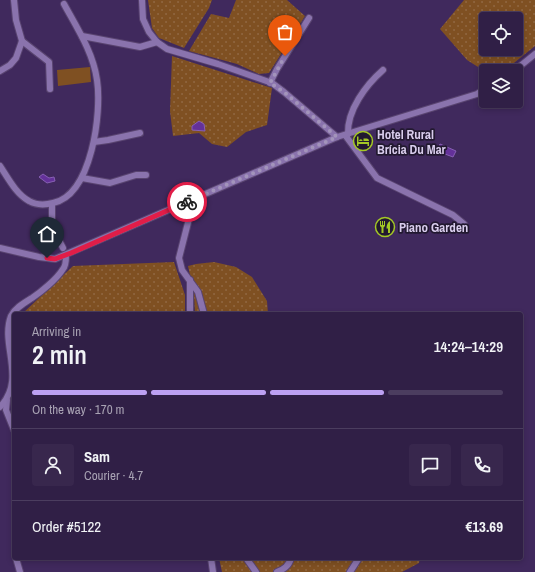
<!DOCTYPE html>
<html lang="en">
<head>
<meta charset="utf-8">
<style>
  body { margin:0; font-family:"Archivo Narrow",sans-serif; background:#38274d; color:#f1f3f6; height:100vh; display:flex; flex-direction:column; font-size:15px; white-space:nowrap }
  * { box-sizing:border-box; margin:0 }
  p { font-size:13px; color:#a8a2b3 }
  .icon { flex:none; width:22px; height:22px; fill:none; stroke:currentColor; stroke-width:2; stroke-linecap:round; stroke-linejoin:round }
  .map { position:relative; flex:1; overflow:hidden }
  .panel { position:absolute; left:12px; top:312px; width:511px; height:248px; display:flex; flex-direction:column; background:#301f46; border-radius:4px; box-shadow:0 2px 6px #0003,0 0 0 1px #4b3d5f }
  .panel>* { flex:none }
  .buttons { position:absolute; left:479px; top:12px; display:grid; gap:8px }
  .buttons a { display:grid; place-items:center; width:44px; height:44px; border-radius:4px; background:#301f46; box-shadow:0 2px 6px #0003,0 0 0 1px #4b3d5f; font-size:20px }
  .pin { position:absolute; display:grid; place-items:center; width:34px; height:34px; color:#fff; margin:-41px -17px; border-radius:50% 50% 50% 0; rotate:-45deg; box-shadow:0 0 4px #0007 }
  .pin .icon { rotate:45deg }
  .courier { position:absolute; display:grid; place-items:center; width:40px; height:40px; margin:-20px; border:3px solid #e11d48; border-radius:50%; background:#fff; color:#222; box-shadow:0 1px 5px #0007 }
  .headline em { font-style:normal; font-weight:600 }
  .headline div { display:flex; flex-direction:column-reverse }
  .headline { display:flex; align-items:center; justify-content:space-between; height:68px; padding:0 20px }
  h1 { font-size:26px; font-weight:600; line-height:30px }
  .bar { display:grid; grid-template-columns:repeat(4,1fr); gap:6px 4px; align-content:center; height:48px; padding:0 20px }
  .bar i { height:5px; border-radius:3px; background:#4b3d5f }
  .bar .active { background:#bca0f2 }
  .bar p { grid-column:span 4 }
  .line { display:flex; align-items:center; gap:10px; padding:0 20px; border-top:1px solid #4b3d5f }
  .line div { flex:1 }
  .round { display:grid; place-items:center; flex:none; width:42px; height:42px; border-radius:4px; background:#38274d }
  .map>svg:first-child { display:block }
  .grass { fill:url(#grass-dots); fill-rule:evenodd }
  .pitch { fill:#7f5022 }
  .water { fill:#64319a; stroke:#8760b3 }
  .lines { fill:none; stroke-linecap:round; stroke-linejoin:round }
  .minor-casing { stroke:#594470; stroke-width:8 }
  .minor { stroke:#8a73ad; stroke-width:6 }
  .done { stroke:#a394bb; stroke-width:4; stroke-dasharray:0 7.2 }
  .route { stroke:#e11d48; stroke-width:5 }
  .labels { text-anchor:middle; stroke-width:3.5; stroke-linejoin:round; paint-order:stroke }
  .poi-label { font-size:13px; font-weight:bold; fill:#d9cded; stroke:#221930; text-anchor:start }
</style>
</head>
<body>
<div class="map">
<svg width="535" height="572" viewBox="0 0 535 572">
  <defs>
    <pattern id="grass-dots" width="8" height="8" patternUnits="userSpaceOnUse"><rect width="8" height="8" fill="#7f5022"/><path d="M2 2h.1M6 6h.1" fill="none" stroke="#916842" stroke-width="1.8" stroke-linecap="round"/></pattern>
  </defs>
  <rect width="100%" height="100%" fill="#40295d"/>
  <g class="grass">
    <polygon points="148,0 212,0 209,8 184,48 159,38 152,28"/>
    <polygon points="236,0 287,0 305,16 269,73 259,74 237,64 189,51 211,14 229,18"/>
    <path d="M464,0h71v46l-31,25h-18v1l-19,-12 -27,-31zM486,19h30v30h-30z"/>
    <polygon points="172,56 272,88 267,125 246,132 227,147 212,144 199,133 173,136 170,111"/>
    <polygon points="174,262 185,295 185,314 22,314 73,266"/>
    <polygon points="214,262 236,267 252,277 267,301 268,314 195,314 194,294 188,266 196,264"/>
    <polygon points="219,558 420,558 419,563 402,572 222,572"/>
  </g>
  <polygon class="pitch" points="90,67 91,82 58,86 57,70"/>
  <g class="water">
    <polygon points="199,121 204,124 205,131 192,130 192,126"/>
    <polygon points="440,144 456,151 453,157 437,151"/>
    <polygon points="43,174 49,178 54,177 55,181 47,183 39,177"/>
  </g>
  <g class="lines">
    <defs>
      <g id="minor">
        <polyline points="142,0 143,19 149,32 157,42 167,49 218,64 272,83 284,92 337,137"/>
        <polyline points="82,36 140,47 157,42"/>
        <polyline points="22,41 49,62 50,89"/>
        <polyline points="0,71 10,65 16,58 22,41 16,20 14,0"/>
        <polyline points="514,71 535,54"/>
        <polyline points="270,83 277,69 309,18"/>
        <path d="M348,134c-1,-24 18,-49 35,-64"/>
        <polyline points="345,135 377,178 453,215 464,224"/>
        <polyline points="94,142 108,140 140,133"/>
        <path d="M0,166c8,12 16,28 29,35 7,4 16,4 24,2 39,-8 49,-91 44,-123 -4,-28 -20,-52 -33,-76"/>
        <polyline points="82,178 110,183 136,175 146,175"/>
        <polyline points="194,199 179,258 182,270 198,292 204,314"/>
        <polyline points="52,204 52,227 63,248"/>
        <polyline points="0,248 39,257 55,259 337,137 477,94 486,88"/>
        <polyline points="190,280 190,314"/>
        <polyline points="7,400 6,410 14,430"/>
        <path d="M0,407c27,-28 0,-62 11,-91 4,-8 13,-13 21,-18 9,-6 25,-19 31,-29 3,-3 3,-10 3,-14"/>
        <polyline points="16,558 20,572"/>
        <polyline points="211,558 213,572"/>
        <polyline points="246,558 256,572"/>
        <path d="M277,572c7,-3 12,-6 14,-14"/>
        <polyline points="350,572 359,558"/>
      </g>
    </defs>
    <use href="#minor" class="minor-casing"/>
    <use href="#minor" class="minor"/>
  </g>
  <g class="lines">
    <polyline class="done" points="187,202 337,137 284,92 270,83 285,56"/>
    <polyline class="route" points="47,258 55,259 71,253 187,202"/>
  </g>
  <defs>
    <symbol id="hotel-ring" viewBox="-11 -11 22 22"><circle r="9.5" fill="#221930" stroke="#a4c825" stroke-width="1.5"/><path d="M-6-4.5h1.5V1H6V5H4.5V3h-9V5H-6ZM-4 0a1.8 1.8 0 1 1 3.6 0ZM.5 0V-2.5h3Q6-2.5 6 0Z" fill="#a4c825"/></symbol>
    <symbol id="restaurant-ring" viewBox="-11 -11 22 22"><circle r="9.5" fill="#221930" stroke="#a4c825" stroke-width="1.5"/><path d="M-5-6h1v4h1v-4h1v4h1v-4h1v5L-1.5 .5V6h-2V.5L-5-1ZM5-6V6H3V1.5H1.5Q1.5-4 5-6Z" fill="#a4c825"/></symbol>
  </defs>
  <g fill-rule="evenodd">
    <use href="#hotel-ring" x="352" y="130" width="22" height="22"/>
    <use href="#restaurant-ring" x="374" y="216" width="22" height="22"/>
  </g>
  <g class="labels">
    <g class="poi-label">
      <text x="377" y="139">Hotel Rural<tspan x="377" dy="15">Brícia Du Mar</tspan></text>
      <text x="399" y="232">Piano Garden</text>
    </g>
  </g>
</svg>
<div class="buttons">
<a><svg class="icon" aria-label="locate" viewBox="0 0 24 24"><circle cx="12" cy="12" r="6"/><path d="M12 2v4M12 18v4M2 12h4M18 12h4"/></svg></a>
<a><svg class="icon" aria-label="layers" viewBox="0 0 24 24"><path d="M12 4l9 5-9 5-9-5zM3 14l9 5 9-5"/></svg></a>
</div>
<div class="pin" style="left:285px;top:56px;background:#ea580c"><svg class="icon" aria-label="bag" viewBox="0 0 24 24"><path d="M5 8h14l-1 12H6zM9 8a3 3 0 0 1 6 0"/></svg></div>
<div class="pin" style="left:47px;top:258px;background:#1f2937"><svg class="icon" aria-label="home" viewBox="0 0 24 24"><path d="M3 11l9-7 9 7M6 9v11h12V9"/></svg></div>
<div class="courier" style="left:187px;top:202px"><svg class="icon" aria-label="bike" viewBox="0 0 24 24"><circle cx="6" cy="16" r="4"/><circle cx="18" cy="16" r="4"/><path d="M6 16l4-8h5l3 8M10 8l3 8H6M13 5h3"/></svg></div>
<section class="panel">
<div class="headline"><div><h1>2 min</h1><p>Arriving in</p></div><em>14:24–14:29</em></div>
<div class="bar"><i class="active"></i><i class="active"></i><i class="active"></i><i></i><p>On the way · 170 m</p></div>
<div class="line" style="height:72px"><a class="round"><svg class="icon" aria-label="person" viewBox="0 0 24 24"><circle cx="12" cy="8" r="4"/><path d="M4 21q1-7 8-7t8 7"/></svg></a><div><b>Sam</b><p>Courier · 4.7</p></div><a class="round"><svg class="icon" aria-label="chat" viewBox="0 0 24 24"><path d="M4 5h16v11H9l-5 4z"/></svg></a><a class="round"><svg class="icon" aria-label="phone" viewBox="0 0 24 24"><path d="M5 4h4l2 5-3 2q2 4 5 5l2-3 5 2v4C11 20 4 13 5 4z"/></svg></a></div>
<div class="line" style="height:52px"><div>Order #5122</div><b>€13.69</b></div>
</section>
</div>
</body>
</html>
